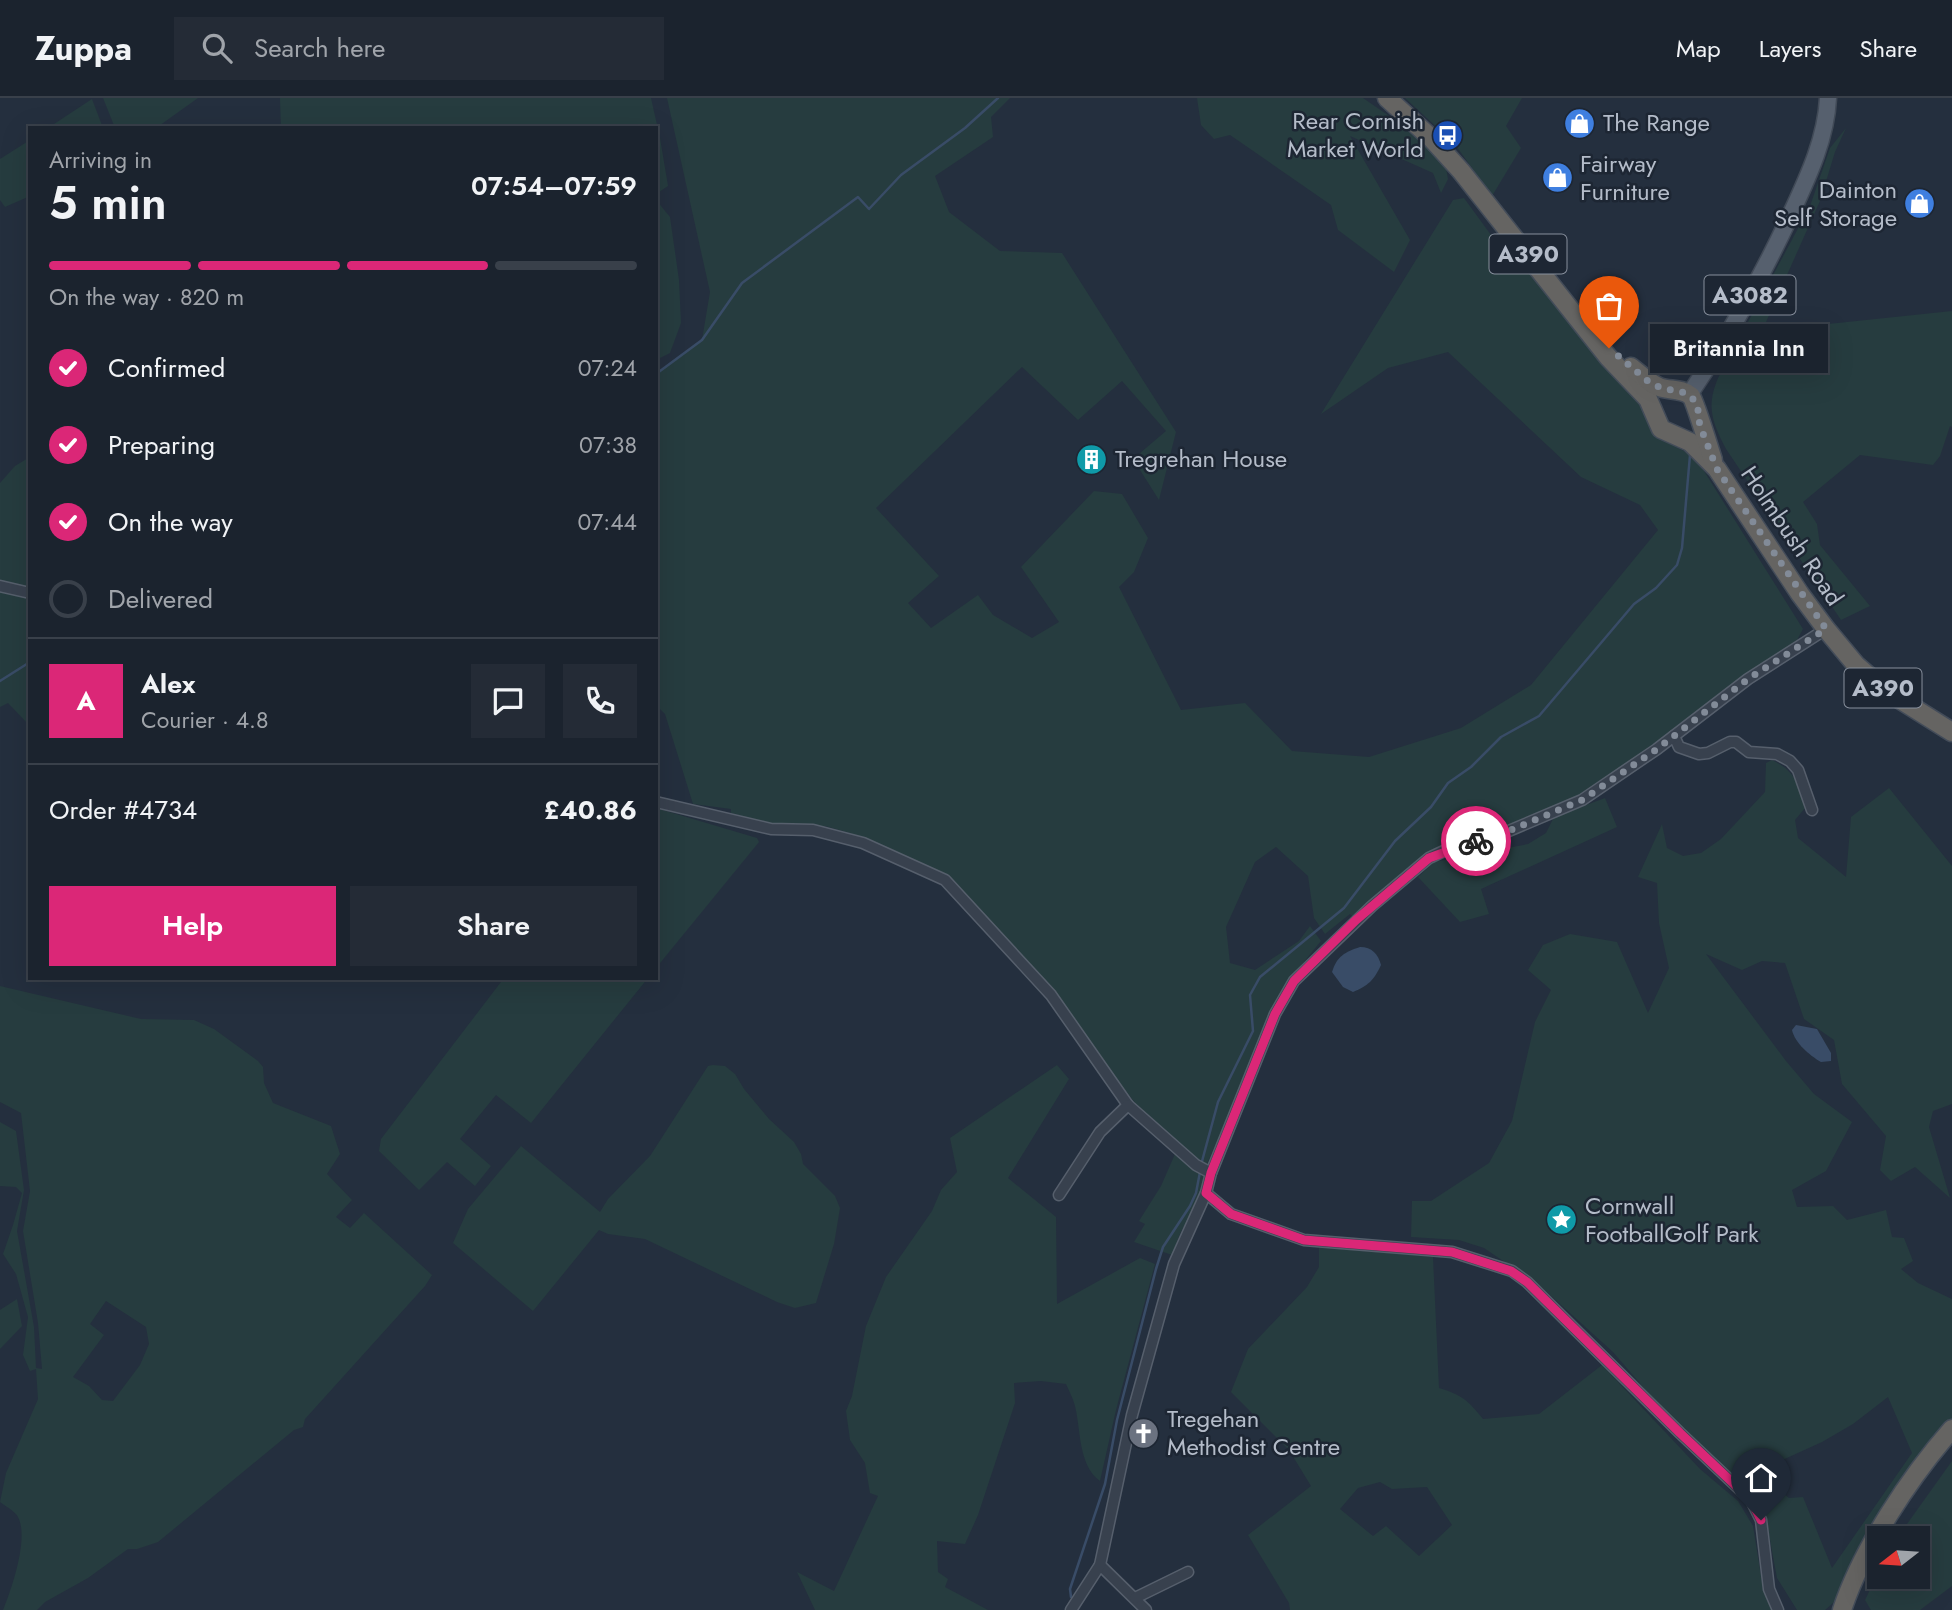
<!DOCTYPE html>
<html lang="en">
<head>
<meta charset="utf-8">
<style>
  body { margin:0; font-family:Jost,sans-serif; background:#242b36; color:#f1f3f6; height:100vh; display:flex; flex-direction:column; font-size:26px; white-space:nowrap }
  * { box-sizing:border-box; margin:0 }
  p { font-size:23px; color:#a0a4aa }
  .icon { flex:none; width:38px; height:38px; fill:none; stroke:currentColor; stroke-width:2; stroke-linecap:round; stroke-linejoin:round }
  .map { position:relative; flex:1; overflow:hidden }
  .sheet { position:absolute; left:28px; top:28px; width:630px; height:854px; display:flex; flex-direction:column; background:#1b232e; border-radius:0px; box-shadow:0 7px 28px #0002,0 0 0 2px #39404a }
  .sheet>* { flex:none }
  .needle { width:46px; rotate:253deg }
  .buttons { position:absolute; left:1867px; top:1428px; display:grid; gap:14px }
  .buttons a { display:grid; place-items:center; width:63px; height:63px; border-radius:0px; background:#1b232e; box-shadow:0 7px 28px #0002,0 0 0 2px #39404a; font-size:35px }
  .pin { position:absolute; display:grid; place-items:center; width:60px; height:60px; color:#fff; margin:-72px -30px; border-radius:50% 50% 50% 0; rotate:-45deg; box-shadow:0 0 7px #0007 }
  .pin .icon { rotate:45deg }
  .courier { position:absolute; display:grid; place-items:center; width:70px; height:70px; margin:-35px; border:5px solid #db2777; border-radius:50%; background:#fff; color:#222; box-shadow:0 2px 9px #0007 }
  .bubble { position:absolute; height:49px; border-radius:0px; background:#1b232e; box-shadow:0 7px 28px #0002,0 0 0 2px #39404a; font-size:23px; font-weight:600; line-height:49px; text-align:center }
  .headline em { font-style:normal; font-weight:600 }
  .headline div { display:flex; flex-direction:column-reverse }
  .headline { display:flex; align-items:center; justify-content:space-between; height:119px; padding:0 21px }
  h1 { font-size:46px; font-weight:600; line-height:52px }
  .bar { display:grid; grid-template-columns:repeat(4,1fr); gap:10px 7px; align-content:center; height:84px; padding:0 21px }
  .bar i { height:9px; border-radius:5px; background:#39404a }
  .bar .current { background:#db2777 }
  .bar p { grid-column:span 4 }
  .line { display:flex; align-items:center; gap:18px; padding:0 21px; border-top:2px solid #39404a }
  .line div { flex:1 }
  .round { display:grid; place-items:center; flex:none; width:74px; height:74px; border-radius:0px; background:#242b36 }
  ol { padding:0 21px; list-style:none }
  li { display:flex; align-items:center; gap:21px; height:77px }
  li p { margin-inline-start:auto }
  li .icon { padding:7px; border-radius:50%; background:#db2777; color:#fff; stroke-width:4 }
  li:last-child { color:#a0a4aa }
  li i { width:38px; height:38px; border:4px solid #39404a; border-radius:50% }
  .action { display:flex; gap:14px; margin-top:auto; padding:14px 21px }
  .action a { flex:1; height:80px; border-radius:0px; background:#db2777; color:#fff; font-size:28px; font-weight:600; line-height:80px; text-align:center }
  .action a+a { background:#242b36; color:#f1f3f6 }
  header { display:flex; align-items:center; gap:42px; box-sizing:border-box; height:98px; padding:0 35px; background:#1b232e; border-bottom:2px solid #39404a }
  header strong { font-size:33px }
  nav { display:flex; gap:38px; margin-inline-start:auto; font-size:24px }
  .search { width:490px; height:63px; background:#242b36; display:flex; align-items:center; gap:18px; box-sizing:border-box; padding:0 24px; border-radius:0px; color:#a0a4aa; font-size:26px }
  .map>svg:first-child { display:block }
  .green { fill:#263c3f; fill-rule:evenodd }
  .water { fill:#394c67 }
  .lines { fill:none; stroke-linecap:round; stroke-linejoin:round }
  .stream { stroke:#394c67; stroke-width:2.5 }
  .minor-casing { stroke:#565f6c; stroke-width:13 }
  .primary-casing { stroke:#414a57; stroke-width:19 }
  .trunk-casing { stroke:#434c59; stroke-width:21 }
  .minor { stroke:#38414e; stroke-width:10 }
  .primary { stroke:#56606e; stroke-width:16 }
  .trunk { stroke:#656462; stroke-width:18 }
  .done { stroke:#828b98; stroke-width:7; stroke-dasharray:0 12.6 }
  .route { stroke:#db2777; stroke-width:9 }
  .labels { text-anchor:middle; stroke-width:5; stroke-linejoin:round; paint-order:stroke }
  .shield { fill:#1d2633; stroke:#878f9c; stroke-width:2 }
  .shield-label { font-size:23px; font-weight:bold; fill:#b4bcc9 }
  .poi-label { font-size:24px; fill:#b4bcc9; stroke:#1d2633; text-anchor:start }
  .street-label { font-size:24px; fill:#b4bcc9; stroke:#1d2633 }
</style>
</head>
<body>
<header>
<strong>Zuppa</strong>
<div class="search"><svg class="icon" aria-label="search" viewBox="0 0 24 24"><circle cx="10" cy="10" r="6"/><path d="M15 15l6 6"/></svg>Search here</div>
<nav><a>Map</a><a>Layers</a><a>Share</a></nav>
</header>
<div class="map">
<svg width="1952" height="1512" viewBox="0 0 1952 1512">
  <rect width="100%" height="100%" fill="#242f3e"/>
  <g class="green">
    <polygon points="103,0 198,0 156,30 115,30"/>
    <polygon points="280,0 651,0 660,40 668,88 656,96 656,30 281,30"/>
    <polygon points="667,0 1010,0 991,19 993,39 935,78 949,114 1000,153 1062,155 1176,334 1159,402 1133,361 1166,333 1122,283 1078,322 1022,269 876,410 939,478 908,505 931,530 978,497 993,517 1032,540 1059,524 1021,469 1094,393 1122,396 1148,440 1134,474 1119,489 1181,612 1245,605 1292,653 1369,659 1461,630 1531,587 1658,432 1640,407 1581,379 1448,254 1388,270 1321,316 1453,102 1464,100 1491,137 1504,145 1594,255 1633,294 1655,337 1684,353 1699,365 1803,531 1797,542 1657,651 1582,702 1429,760 1356,822 1350,816 1325,836 1314,820 1308,778 1276,749 1255,764 1226,829 1230,865 1255,872 1299,843 1310,828 1321,843 1290,881 1206,1068 1136,1006 1051,898 946,779 850,735 825,728 783,729 731,715 731,711 693,706 665,616 656,607 656,276 702,242 710,194"/>
    <polygon points="1197,0 1363,0 1398,24 1435,57 1446,70 1448,81 1441,95 1433,75 1350,38 1410,142 1394,174 1338,132 1331,107 1230,37 1214,41 1201,27"/>
    <polygon points="1405,0 1522,0 1506,28 1521,50 1492,98 1454,45"/>
    <polygon points="92,1 103,30 48,30"/>
    <path d="M1846,30l-11,24 -15,49 -58,130 190,-20v116l-2,-1 -10,30 -7,9 -73,-10 -57,47 14,22 3,21 50,61 -29,14 -115,-171c-14,-27 -20,-42 -8,-71l92,-172 20,-58z"/>
    <polygon points="30,42 30,98 5,109 0,102 0,61"/>
    <polygon points="656,102 670,119 679,182 681,225 670,255 656,262"/>
    <polygon points="30,359 30,628 8,605 0,609 0,385 15,368"/>
    <path d="M1772,662c25,12 25,23 33,48l-10,12 3,18 48,39 5,-60 38,-29 63,78v238l-19,7 -4,16 21,71 -35,-31 -24,14 -11,-11 6,-34 -44,-52 -8,-44 -30,-21 -19,-56 -23,-2 -20,9 -36,-16 80,107 28,33 38,28 -26,49 -34,19 5,17 36,-1 14,14 39,-10 6,27 12,1 9,23 -12,8 17,14 34,16v123l-62,81 -57,100 -8,7h-28l-20,-32 -11,-60 -24,-41 -7,-1 -73,-67 -49,-57 -73,-66 -56,-38 -25,-8 -48,-3 1,-36h19l58,-38 23,-42 23,-99 16,-32 -23,-20 15,-25 27,-11 47,8 31,71 21,-45 -10,-45 -2,-40 -19,-6 24,-53 5,24 16,8 18,-3 20,-14 44,-47 1,-29zM1888,1299l24,56 -80,115 -29,-71 -14,1 -33,-26 66,-30 31,-18z"/>
    <polygon points="1605,700 1617,729 1481,791 1489,816 1460,824 1418,779 1434,764 1528,746 1546,735 1554,719"/>
    <polygon points="656,710 757,740 759,744 656,870"/>
    <polygon points="504,880 648,880 531,1025 496,997 460,1041 491,1068 475,1088 447,1064 419,1092 379,1053 381,1041"/>
    <path d="M0,888l141,33 53,1 20,9 44,32 5,6 1,16 9,20 58,23 9,28 -13,20 25,26 -16,17 14,11 14,-15 68,62 -7,11 -120,133 -2,8 -9,3 -136,112 -21,7h-9l-40,29 -43,24 -8,8h-34c9,-22 26,-72 15,-93 -3,-6 -13,-11 -18,-15l6,-29 32,-74 -2,-30 -6,2 -7,-16 5,-38 -12,-43 -13,-20 10,-29 9,-32 -6,-6 -16,-1v-64l16,9 8,59 -7,41 17,96 2,41 6,1 -4,-46 -15,-92 7,-40 -9,-78 -21,-11zM106,1203l40,26 3,17 -9,21 -27,36 -11,-1 -13,-14 -16,-9 31,-42 -14,-11z"/>
    <polygon points="713,967 725,968 735,976 744,991 769,1021 794,1044 801,1056 803,1066 835,1098 840,1110 834,1146 816,1205 795,1210 777,1204 645,1141 608,1136 599,1132 533,1213 453,1145 468,1111 521,1048 600,1114 608,1101 650,1058 708,968"/>
    <path d="M1057,967l12,14 -61,99 48,39 1,87 83,-46 15,6 -39,146 -16,71c-22,-16 -19,-51 -25,-75 -2,-8 -6,-15 -9,-22l-25,-3 -27,2 1,20 -37,112 -13,29 -28,-3 1,31 10,7 -3,8 43,23h-173l-18,-38 37,19 44,-95 -8,-3 -5,-30 -15,-23 -4,-29 6,-15 14,-70 20,-49 46,-66 9,-21 16,-18 -7,-34z"/>
    <path d="M1175,1056l28,22c6,19 -15,41 -23,58 -3,7 -5,14 -8,21l-38,-13 11,-18 -6,-3 22,-35z"/>
    <path d="M1319,1149l114,10 6,131c23,7 29,12 44,31l56,-5 63,-49 98,104 38,32 15,25 10,62 8,22h-481l-1,-7 -41,-68 63,-49 -22,-36 -58,-58 17,-43 59,-62 12,-20zM1380,1384l12,7 35,-2 25,38 -33,31 -33,-30 -13,10 -33,-27 18,-21z"/>
    <polygon points="17,1201 22,1228 0,1251 0,1212"/>
    <polygon points="1952,1363 1952,1488 1920,1512 1871,1512 1865,1502 1879,1473 1880,1479 1918,1479 1918,1440 1897,1440"/>
  </g>
  <g class="water">
    <path d="M1360,849c12,0 18,7 21,18 -7,15 -13,21 -28,27l-10,-5 -11,-15c5,-16 13,-20 28,-25z"/>
    <path d="M1796,927l21,4 14,24v8l-10,1c-12,-7 -26,-19 -29,-32z"/>
  </g>
  <g class="lines">
    <g class="stream">
      <polyline points="656,276 702,242 742,185 858,99 869,111 901,77 965,30 998,0"/>
      <polyline points="0,583 30,564"/>
      <polyline points="1201,1067 1218,1004 1253,933 1250,897 1260,879 1344,810 1395,743 1431,709 1448,685 1471,669 1501,639 1539,618 1634,506 1656,490 1677,467 1682,450 1690,357"/>
      <polyline points="1071,1499 1070,1491 1105,1386 1117,1322 1156,1171 1163,1149 1190,1108 1196,1095 1200,1074"/>
    </g>
    <defs>
      <g id="minor">
        <polyline points="0,488 30,495"/>
        <polyline points="1674,638 1679,649 1699,656 1708,655 1730,644 1736,644 1749,654 1777,656 1790,663 1798,672 1812,712"/>
        <polyline points="656,704 771,731 813,732 863,745 945,782 1051,897 1128,1007 1196,1067 1211,1075"/>
        <polyline points="1206,1095 1231,1116 1304,1142 1452,1154 1512,1173 1527,1184 1680,1335 1751,1402 1761,1422 1769,1491 1778,1512"/>
        <polyline points="1059,1097 1100,1034 1128,1007"/>
        <polyline points="1100,1467 1146,1512"/>
        <polyline points="1135,1500 1188,1474"/>
        <polyline points="1071,1512 1100,1467 1132,1317 1174,1166 1206,1095 1211,1075 1275,916 1294,883 1372,808 1429,760 1446,752 1504,735 1582,702 1657,651 1748,581 1826,531"/>
      </g>
      <path id="primary" d="M1689,297c39,-57 72,-117 101,-179 17,-37 36,-76 38,-118"/>
      <g id="trunk">
        <polyline points="1387,0 1431,40 1461,73 1608,259 1648,301 1661,331 1690,344 1717,371 1800,496 1826,531 1856,567 1885,592 1952,634"/>
        <path d="M1631,269c9,7 17,15 28,20 10,4 23,1 32,9 4,5 18,52 22,64"/>
        <path d="M1842,1512c20,-61 68,-133 110,-181"/>
      </g>
    </defs>
    <use href="#minor" class="minor-casing"/>
    <use href="#primary" class="primary-casing"/>
    <use href="#trunk" class="trunk-casing"/>
    <use href="#minor" class="minor"/>
    <use href="#primary" class="primary"/>
    <use href="#trunk" class="trunk"/>
  </g>
  <g class="lines">
    <polyline class="done" points="1476,743 1504,735 1582,702 1657,651 1748,581 1826,531 1717,371 1702,333 1698,320 1698,310 1693,301 1686,295 1661,290 1649,284 1609,250"/>
    <polyline class="route" points="1476,743 1429,760 1356,822 1294,883 1275,916 1211,1075 1206,1095 1231,1116 1304,1142 1452,1154 1511,1173 1527,1184 1680,1335 1751,1402 1761,1422"/>
  </g>
  <defs>
    <symbol id="shop-disc" viewBox="-11 -11 22 22"><circle r="9.5" fill="#3f7fe0" stroke="#1d2633"/><path d="M-5-2.5h2.3a2.7 3.5 0 0 1 5.4 0H5L5.5 6h-11ZM-1.5-2.5h3a1.5 2.3 0 0 0-3 0Z" fill="#fff"/></symbol>
    <symbol id="bus-disc" viewBox="-11 -11 22 22"><circle r="9.5" fill="#1a4fb4" stroke="#1d2633"/><path d="M-5-6H5V4H4V6H2V4H-2V6H-4V4H-5ZM-3.5-4V0h7V-4ZM-3.5 1.2v1.5H-2V1.2ZM2 1.2v1.5H3.5V1.2Z" fill="#fff"/></symbol>
    <symbol id="building-disc" viewBox="-11 -11 22 22"><circle r="9.5" fill="#0f9aa8" stroke="#1d2633"/><path d="M-4-6H4V6H1V3H-1V6H-4ZM-2.5-4.3h1.7v1.8h-1.7ZM.8-4.3h1.7v1.8H.8ZM-2.5-1h1.7V.8h-1.7ZM.8-1h1.7V.8H.8Z" fill="#fff"/></symbol>
    <symbol id="sight-disc" viewBox="-11 -11 22 22"><circle r="9.5" fill="#0f9aa8" stroke="#1d2633"/><path d="M0-6L1.8-2.2L6-1.7L2.9 1.2L3.7 5.4L0 3.3L-3.7 5.4L-2.9 1.2L-6-1.7L-1.8-2.2Z" fill="#fff"/></symbol>
    <symbol id="church-disc" viewBox="-11 -11 22 22"><circle r="9.5" fill="#6b7280" stroke="#1d2633"/><path d="M-1.2-6h2.4v3.5h3.3v2.4h-3.3V6h-2.4V-.1h-3.3v-2.4h3.3Z" fill="#fff"/></symbol>
  </defs>
  <g fill-rule="evenodd">
    <use href="#shop-disc" x="1562" y="8" width="35" height="35"/>
    <use href="#bus-disc" x="1430" y="20" width="35" height="35"/>
    <use href="#shop-disc" x="1540" y="62" width="35" height="35"/>
    <use href="#shop-disc" x="1902" y="88" width="35" height="35"/>
    <use href="#building-disc" x="1074" y="344" width="35" height="35"/>
    <use href="#sight-disc" x="1544" y="1104" width="35" height="35"/>
    <use href="#church-disc" x="1126" y="1318" width="35" height="35"/>
  </g>
  <g class="labels">
    <g class="shield">
      <rect x="1489.5" y="136.5" width="77" height="39" rx="5"/>
      <rect x="1704.5" y="177.5" width="91" height="39" rx="5"/>
      <rect x="1844.5" y="570.5" width="77" height="39" rx="5"/>
    </g>
    <g class="shield-label">
      <text x="1528" y="164">A390</text>
      <text x="1750" y="205">A3082</text>
      <text x="1883" y="598">A390</text>
    </g>
    <g class="poi-label">
      <text x="1424" y="31" text-anchor="end">Rear Cornish<tspan x="1424" dy="28">Market World</tspan></text>
      <text x="1603" y="33">The Range</text>
      <text x="1580" y="74">Fairway<tspan x="1580" dy="28">Furniture</tspan></text>
      <text x="1897" y="100" text-anchor="end">Dainton<tspan x="1897" dy="28">Self Storage</tspan></text>
      <text x="1115" y="369">Tregrehan House</text>
      <text x="1585" y="1116">Cornwall<tspan x="1585" dy="28">FootballGolf Park</tspan></text>
      <text x="1167" y="1329">Tregehan<tspan x="1167" dy="28">Methodist Centre</tspan></text>
    </g>
    <g class="street-label">
      <text transform="translate(1792 438) rotate(56)" y="8">Holmbush Road</text>
    </g>
  </g>
</svg>
<div class="buttons">
<a><svg class="needle" viewBox="-14 -14 28 28"><path d="M0-13l5 13h-10z" fill="#e53935"/><path d="M0 13l5-13h-10z" fill="#a0a4aa"/></svg></a>
</div>
<div class="pin" style="left:1609px;top:250px;background:#ea580c"><svg class="icon" aria-label="bag" viewBox="0 0 24 24"><path d="M5 8h14l-1 12H6zM9 8a3 3 0 0 1 6 0"/></svg></div>
<div class="pin" style="left:1761px;top:1422px;background:#1f2937"><svg class="icon" aria-label="home" viewBox="0 0 24 24"><path d="M3 11l9-7 9 7M6 9v11h12V9"/></svg></div>
<div class="courier" style="left:1476px;top:743px"><svg class="icon" aria-label="bike" viewBox="0 0 24 24"><circle cx="6" cy="16" r="4"/><circle cx="18" cy="16" r="4"/><path d="M6 16l4-8h5l3 8M10 8l3 8H6M13 5h3"/></svg></div>
<div class="bubble" style="left:1650px;top:226px;width:178px">Britannia Inn</div>
<section class="sheet">
<div class="headline"><div><h1>5 min</h1><p>Arriving in</p></div><em>07:54–07:59</em></div>
<div class="bar"><i class="current"></i><i class="current"></i><i class="current"></i><i></i><p>On the way · 820 m</p></div>
<ol>
<li><svg class="icon" aria-label="check" viewBox="0 0 24 24"><path d="M5 12l5 5 9-10"/></svg>Confirmed<p>07:24</p></li>
<li><svg class="icon" aria-label="check" viewBox="0 0 24 24"><path d="M5 12l5 5 9-10"/></svg>Preparing<p>07:38</p></li>
<li><svg class="icon" aria-label="check" viewBox="0 0 24 24"><path d="M5 12l5 5 9-10"/></svg>On the way<p>07:44</p></li>
<li><i></i>Delivered</li>
</ol>
<div class="line" style="height:126px"><b class="round" style="background:#db2777;color:#fff">A</b><div><b>Alex</b><p>Courier · 4.8</p></div><a class="round"><svg class="icon" aria-label="chat" viewBox="0 0 24 24"><path d="M4 5h16v11H9l-5 4z"/></svg></a><a class="round"><svg class="icon" aria-label="phone" viewBox="0 0 24 24"><path d="M5 4h4l2 5-3 2q2 4 5 5l2-3 5 2v4C11 20 4 13 5 4z"/></svg></a></div>
<div class="line" style="height:91px"><div>Order #4734</div><b>£40.86</b></div>
<div class="action"><a>Help</a><a>Share</a></div>
</section>
</div>
</body>
</html>
